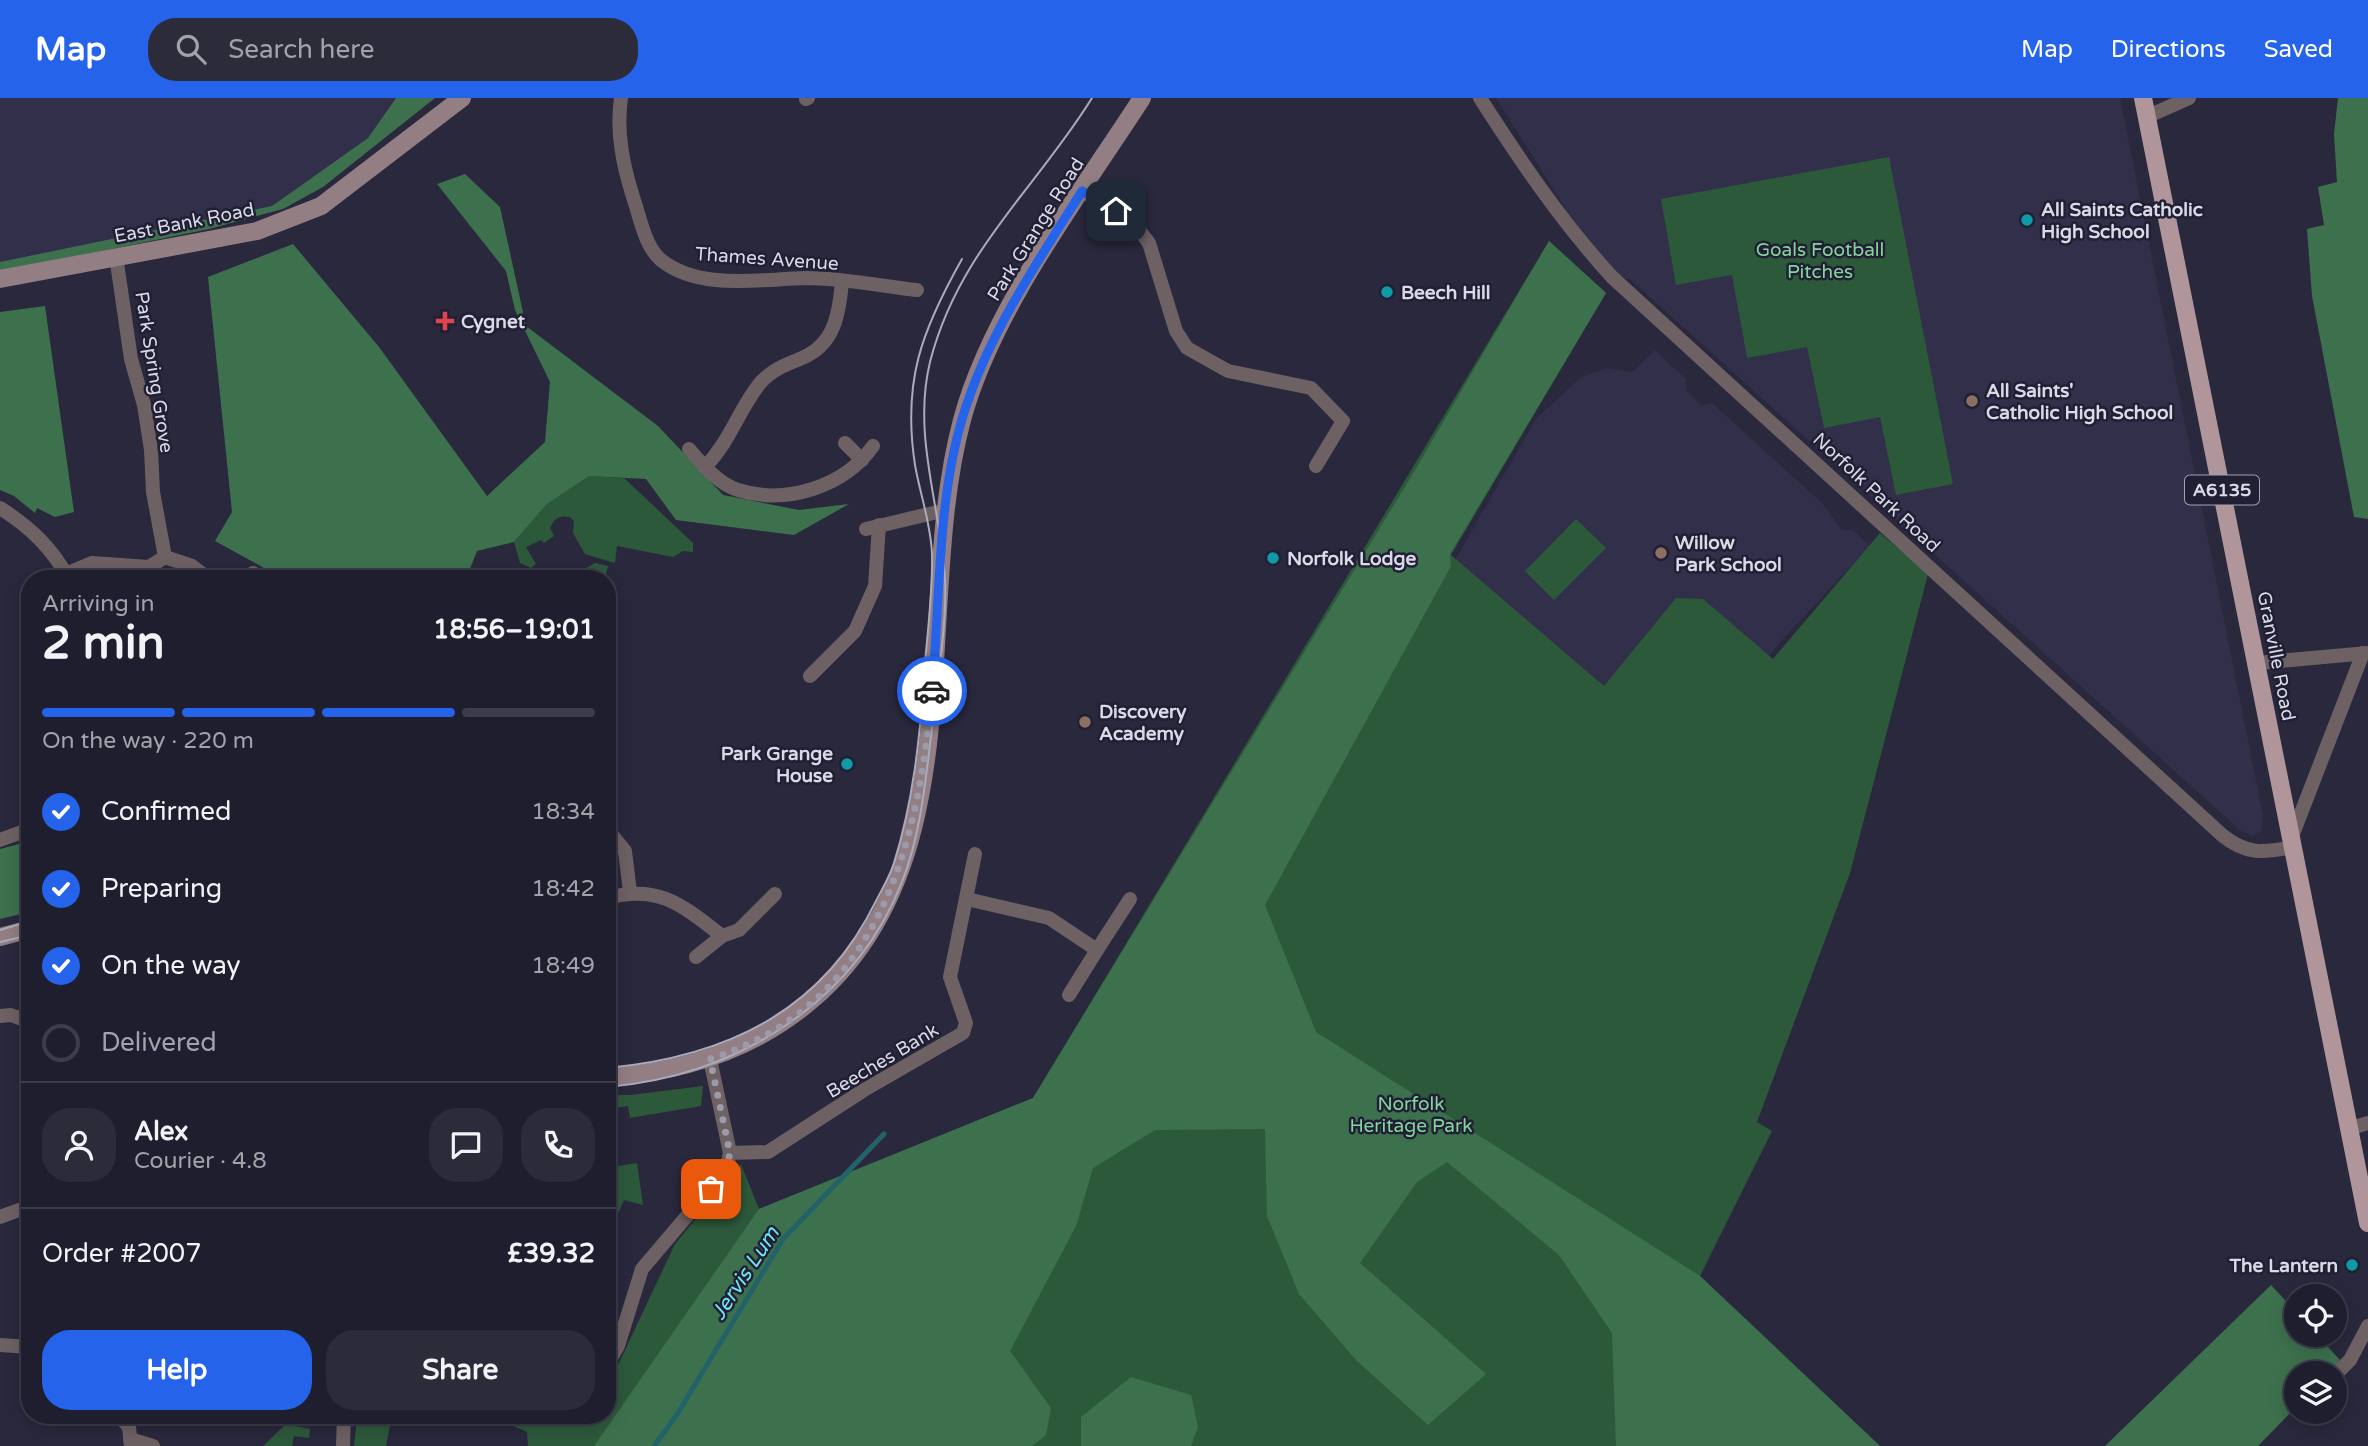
<!DOCTYPE html>
<html lang="en">
<head>
<meta charset="utf-8">
<style>
  body { margin:0; font-family:"Varela Round",sans-serif; background:#2c2b3a; color:#f1f3f6; height:100vh; display:flex; flex-direction:column; font-size:26px; white-space:nowrap }
  * { box-sizing:border-box; margin:0 }
  p { font-size:23px; color:#a1a2aa }
  .icon { flex:none; width:38px; height:38px; fill:none; stroke:currentColor; stroke-width:2; stroke-linecap:round; stroke-linejoin:round }
  .map { position:relative; flex:1; overflow:hidden }
  .side { position:absolute; left:21px; top:472px; width:595px; height:854px; display:flex; flex-direction:column; background:#1f1e2e; border-radius:28px; box-shadow:0 4px 18px #0003,0 0 0 2px #3c3c4a }
  .side>* { flex:none }
  .tools { position:absolute; left:2284px; top:1186px; display:grid; gap:14px }
  .tools a { display:grid; place-items:center; width:63px; height:63px; border-radius:50%; background:#1f1e2e; box-shadow:0 4px 18px #0003,0 0 0 2px #3c3c4a; font-size:35px }
  .pin { position:absolute; display:grid; place-items:center; width:60px; height:60px; color:#fff; margin:-30px; border-radius:14px; box-shadow:0 4px 10px #0006 }
  .courier { position:absolute; display:grid; place-items:center; width:70px; height:70px; margin:-35px; border:5px solid #2563eb; border-radius:50%; background:#fff; color:#222; box-shadow:0 2px 9px #0007 }
  .overview em { font-style:normal; font-weight:700 }
  .overview div { display:flex; flex-direction:column-reverse }
  .overview { display:flex; align-items:center; justify-content:space-between; height:119px; padding:0 21px }
  h1 { font-size:46px; font-weight:700; line-height:52px }
  .bar { display:grid; grid-template-columns:repeat(4,1fr); gap:10px 7px; align-content:center; height:84px; padding:0 21px }
  .bar i { height:9px; border-radius:5px; background:#3c3c4a }
  .bar .current { background:#2563eb }
  .bar p { grid-column:span 4 }
  .line { display:flex; align-items:center; gap:18px; padding:0 21px; border-top:2px solid #3c3c4a }
  .line div { flex:1 }
  .round { display:grid; place-items:center; flex:none; width:74px; height:74px; border-radius:28px; background:#2c2b3a }
  ol { padding:0 21px; list-style:none }
  li { display:flex; align-items:center; gap:21px; height:77px }
  li p { margin-inline-start:auto }
  li .icon { padding:7px; border-radius:50%; background:#2563eb; color:#fff; stroke-width:4 }
  li:last-child { color:#a1a2aa }
  li i { width:38px; height:38px; border:4px solid #3c3c4a; border-radius:50% }
  .button { display:flex; gap:14px; margin-top:auto; padding:14px 21px }
  .button a { flex:1; height:80px; border-radius:28px; background:#2563eb; color:#fff; font-size:28px; font-weight:700; line-height:80px; text-align:center }
  .button a+a { background:#2c2b3a; color:#f1f3f6 }
  header { display:flex; align-items:center; gap:42px; box-sizing:border-box; height:98px; padding:0 35px; background:#2563eb; color:#fff }
  header strong { font-size:33px }
  nav { display:flex; gap:38px; margin-inline-start:auto; font-size:24px }
  .search { width:490px; height:63px; background:#2c2b3a; display:flex; align-items:center; gap:18px; box-sizing:border-box; padding:0 24px; border-radius:28px; color:#a1a2aa; font-size:26px }
  .map>svg:first-child { display:block }
  .built { fill:#312f4a }
  .green { fill:#2d593b }
  .forest { fill:#3d714e }
  .lines { fill:none; stroke-linecap:round; stroke-linejoin:round }
  .stream { stroke:#226269; stroke-width:5 }
  .street { stroke:#6e6163; stroke-width:14 }
  .secondary { stroke:#937f83; stroke-width:18 }
  .primary { stroke:#b0969b; stroke-width:18 }
  .tram { stroke:#acabbb; stroke-width:2 }
  .done { stroke:#9b9bac; stroke-width:7; stroke-dasharray:0 12.6 }
  .route { stroke:#2563eb; stroke-width:9 }
  .culture-dot { fill:#0f9aa8; stroke:#201f33; stroke-width:2.5 }
  .health-dot { fill:#e0444e; stroke:#201f33; stroke-width:2.5 }
  .education-dot { fill:#8d6e63; stroke:#201f33; stroke-width:2.5 }
  .labels { text-anchor:middle; stroke-width:5; stroke-linejoin:round; paint-order:stroke }
  .shield { fill:#201f33; stroke:#a2a1b1; stroke-width:2 }
  .shield-label { font-size:18px; font-weight:bold; fill:#d9d9e7 }
  .poi-label { font-size:19px; font-weight:bold; fill:#d9d9e7; stroke:#201f33; text-anchor:start }
  .street-label { font-size:19px; fill:#d9d9e7; stroke:#201f33 }
  .park-label { font-size:19px; fill:#85d49d; stroke:#201f33 }
  .water-label { font-size:21px; font-style:italic; fill:#6ce6f3; stroke:#201f33 }
</style>
</head>
<body>
<header>
<strong>Map</strong>
<div class="search"><svg class="icon" aria-label="search" viewBox="0 0 24 24"><circle cx="10" cy="10" r="6"/><path d="M15 15l6 6"/></svg>Search here</div>
<nav><a>Map</a><a>Directions</a><a>Saved</a></nav>
</header>
<div class="map">
<svg width="2368" height="1348" viewBox="0 0 2368 1348">
  <rect width="100%" height="100%" fill="#29283d"/>
  <g class="built">
    <polygon points="0,0 396,0 368,40 272,108 151,139 0,165"/>
    <polygon points="1496,0 2120,0 2263,717 2261,733 2252,738 2241,733 1631,182 1621,179 1597,154 1569,116"/>
    <polygon points="1655,252 1686,281 1686,292 1701,307 1712,305 1822,405 1842,432 1853,432 1870,448 1782,542 1684,664 1455,462 1536,321 1581,279 1606,270 1632,274"/>
  </g>
  <g class="green">
    <polygon points="1889,59 1953,386 1896,397 1880,319 1824,330 1807,249 1747,260 1732,177 1676,187 1661,101"/>
    <polygon points="1549,143 1606,195 1451,457 1604,588 1676,500 1703,501 1773,561 1880,435 1928,476 1850,775 1757,1024 1772,1033 1700,1178 1880,1348 528,1348 527,1334 491,1318 607,1318 607,1276 617,1269 675,1146 741,1066 759,1111 1033,1000"/>
    <path d="M589,378l35,2 69,65v9l-10,-1 -10,6 -56,-11 -2,17 -30,-9 -12,-21 1,-12 -4,-4c-12,-2 -15,1 -20,11l4,8 -10,7 -3,-3 -15,7 10,17 -5,4 -11,-5 -6,-21 32,-37z"/>
    <polygon points="1576,421 1606,450 1554,502 1525,473"/>
    <polygon points="595,465 608,468 605,481 579,481 581,473"/>
    <polygon points="703,988 701,1008 630,1020 628,1008 607,1011 607,997 631,997"/>
    <polygon points="637,1065 643,1107 624,1102 607,1141 607,1070"/>
    <polygon points="357,1321 390,1327 386,1348 354,1348"/>
    <polygon points="286,1326 310,1331 309,1340 294,1338 292,1348 263,1348"/>
  </g>
  <g class="forest">
    <polygon points="396,0 435,0 323,89 283,111 209,131 0,174 0,164 272,108 368,40"/>
    <polygon points="2338,0 2368,0 2368,421 2354,419 2312,198 2307,131 2324,127 2318,89 2337,84 2334,36"/>
    <polygon points="465,76 500,109 526,228 658,328 723,397 799,412 849,406 794,437 676,422 646,381 589,378 546,407 514,444 477,453 466,481 284,481 215,443 232,414 208,179 293,146 379,249 487,398 545,344 550,284 515,212 506,173 437,86"/>
    <polygon points="1549,143 1606,195 1450,456 1451,468 1265,807 1316,934 1700,1178 1880,1348 1616,1348 1612,1235 1559,1157 1447,1064 1417,1084 1360,1165 1486,1276 1428,1327 1356,1262 1299,1196 1267,1118 1265,1031 1155,1032 1093,1070 1076,1128 1010,1253 1051,1310 1046,1337 1032,1348 594,1348 759,1111 1033,1000 1414,374"/>
    <polygon points="45,208 74,414 55,419 37,410 35,415 14,398 0,392 0,214"/>
    <polygon points="30,743 30,814 0,821 0,751"/>
    <polygon points="2271,1187 2296,1214 2296,1237 2317,1237 2340,1262 2327,1276 2296,1276 2296,1309 2258,1348 2105,1348"/>
    <polygon points="1131,1279 1191,1297 1198,1329 1191,1348 1081,1348 1081,1319"/>
  </g>
  <g class="lines">
    <polyline class="stream" points="654,1348 676,1318 783,1141 884,1036"/>
    <g class="street">
      <path d="M621,0c-5,34 2,67 12,99 7,20 12,50 28,63 38,31 101,19 145,18 36,0 75,8 111,12"/>
      <path d="M1480,0c41,64 81,123 132,179l610,558c24,20 42,18 71,12"/>
      <polyline points="806,1 808,0"/>
      <polyline points="2146,19 2189,0"/>
      <polyline points="1082,93 1132,123 1149,145 1176,233 1187,250 1228,273 1311,290 1343,323 1316,368"/>
      <polyline points="116,158 131,261 144,307 151,352 153,394 165,459"/>
      <polyline points="845,345 862,362"/>
      <path d="M689,351c13,15 29,35 49,41 48,15 106,-3 135,-44"/>
      <path d="M705,369c27,-28 34,-59 56,-85 12,-13 26,-18 41,-24 33,-14 37,-44 40,-76"/>
      <path d="M0,410c31,20 51,39 69,71"/>
      <polyline points="866,431 946,412"/>
      <polyline points="165,459 192,468 209,481"/>
      <polyline points="66,476 92,465 149,469 165,459"/>
      <polyline points="248,481 253,475"/>
      <polyline points="2257,565 2368,555"/>
      <polyline points="810,578 855,533 875,488 879,427"/>
      <polyline points="607,731 625,753 630,794"/>
      <polyline points="2291,741 2363,555"/>
      <polyline points="0,742 30,731"/>
      <path d="M607,800c52,-14 75,7 115,38l17,-6 36,-36"/>
      <polyline points="967,801 1049,820 1097,852 1130,801"/>
      <polyline points="696,859 722,838"/>
      <polyline points="1069,897 1097,852"/>
      <polyline points="0,918 11,917 30,924"/>
      <polyline points="2348,1031 2368,1025"/>
      <polyline points="730,1055 768,1054 864,992 963,935 966,925 950,879 975,756"/>
      <polyline points="0,1119 30,1108"/>
      <polyline points="0,1247 30,1249"/>
      <polyline points="607,1267 618,1248 642,1171 726,1072 730,1055 710,961"/>
      <polyline points="2334,1278 2350,1262 2368,1228"/>
      <polyline points="119,1318 129,1329 131,1348"/>
      <polyline points="130,1341 153,1348"/>
      <polyline points="343,1348 344,1318"/>
    </g>
    <g class="secondary">
      <polyline points="0,181 257,133 321,108 462,0"/>
      <polyline points="0,839 30,831"/>
      <path d="M607,979c77,-5 147,-27 206,-78 163,-139 99,-393 149,-579 29,-109 118,-226 180,-322"/>
    </g>
    <polyline class="primary" points="2143,0 2368,1125"/>
    <g class="tram">
      <polyline points="0,832 30,823"/>
      <polyline points="0,844 30,837"/>
      <path d="M607,970c118,-11 215,-56 269,-167 6,-12 14,-25 18,-38 19,-61 26,-124 30,-188 3,-40 9,-81 8,-121 -1,-30 -12,-60 -17,-89 -13,-84 7,-135 47,-206"/>
      <path d="M607,989c127,-10 247,-83 295,-205 20,-51 24,-108 31,-162 5,-42 14,-99 12,-140 -4,-73 -33,-144 -15,-218 28,-110 105,-172 162,-264"/>
    </g>
  </g>
  <g class="lines">
    <path class="done" d="M711,1091l15,-19 4,-17 -20,-94c169,-54 208,-211 222,-368"/>
    <path class="route" d="M932,593c8,-88 5,-190 31,-275 25,-82 74,-153 119,-225l34,20"/>
  </g>
  <g class="culture-dot">
    <circle cx="2027" cy="122" r="7"/>
    <circle cx="1387" cy="194" r="7"/>
    <circle cx="1273" cy="460" r="7"/>
    <circle cx="847" cy="666" r="7"/>
    <circle cx="2352" cy="1167" r="7"/>
  </g>
  <path class="health-dot" d="M441.5 212.5h7v7h7v7h-7v7h-7v-7h-7v-7h7z"/>
  <g class="education-dot">
    <circle cx="1972" cy="303" r="7"/>
    <circle cx="1661" cy="455" r="7"/>
    <circle cx="1085" cy="624" r="7"/>
  </g>
  <g class="labels">
    <rect class="shield" x="2185" y="377.5" width="74" height="29" rx="5"/>
    <g class="shield-label">
      <text x="2222" y="398">A6135</text>
    </g>
    <g class="poi-label">
      <text x="2041" y="118">All Saints Catholic<tspan x="2041" dy="22">High School</tspan></text>
      <text x="1401" y="201">Beech Hill</text>
      <text x="461" y="230">Cygnet</text>
      <text x="1986" y="299">All Saints'<tspan x="1986" dy="22">Catholic High School</tspan></text>
      <text x="1675" y="451">Willow<tspan x="1675" dy="22">Park School</tspan></text>
      <text x="1287" y="467">Norfolk Lodge</text>
      <text x="1099" y="620">Discovery<tspan x="1099" dy="22">Academy</tspan></text>
      <text x="833" y="662" text-anchor="end">Park Grange<tspan x="833" dy="22">House</tspan></text>
      <text x="2338" y="1174" text-anchor="end">The Lantern</text>
    </g>
    <g class="street-label">
      <text transform="translate(184 124) rotate(-11)" y="7">East Bank Road</text>
      <text transform="translate(1035 131) rotate(-58)" y="7">Park Grange Road</text>
      <text transform="translate(767 160) rotate(4)" y="7">Thames Avenue</text>
      <text transform="translate(155 274) rotate(81)" y="7">Park Spring Grove</text>
      <text transform="translate(1877 394) rotate(43)" y="7">Norfolk Park Road</text>
      <text transform="translate(2277 558) rotate(79)" y="7">Granville Road</text>
      <text transform="translate(882 962) rotate(-31)" y="7">Beeches Bank</text>
    </g>
    <g class="park-label">
      <text x="1820" y="158">Goals Football<tspan x="1820" dy="22">Pitches</tspan></text>
      <text x="1411" y="1012">Norfolk<tspan x="1411" dy="22">Heritage Park</tspan></text>
    </g>
    <g class="water-label">
      <text transform="translate(745 1175) rotate(-57)" y="7">Jervis Lum</text>
    </g>
  </g>
</svg>
<div class="tools">
<a><svg class="icon" aria-label="locate" viewBox="0 0 24 24"><circle cx="12" cy="12" r="6"/><path d="M12 2v4M12 18v4M2 12h4M18 12h4"/></svg></a>
<a><svg class="icon" aria-label="layers" viewBox="0 0 24 24"><path d="M12 4l9 5-9 5-9-5zM3 14l9 5 9-5"/></svg></a>
</div>
<div class="pin" style="left:711px;top:1091px;background:#ea580c"><svg class="icon" aria-label="bag" viewBox="0 0 24 24"><path d="M5 8h14l-1 12H6zM9 8a3 3 0 0 1 6 0"/></svg></div>
<div class="pin" style="left:1116px;top:113px;background:#1f2937"><svg class="icon" aria-label="home" viewBox="0 0 24 24"><path d="M3 11l9-7 9 7M6 9v11h12V9"/></svg></div>
<div class="courier" style="left:932px;top:593px"><svg class="icon" aria-label="car" viewBox="0 0 24 24"><path d="M5 17H2v-5l4-1 3-4h7l3 4 3 1v5h-3M9 17h6M6 11h13"/><circle cx="7" cy="17" r="2"/><circle cx="17" cy="17" r="2"/></svg></div>
<section class="side">
<div class="overview"><div><h1>2 min</h1><p>Arriving in</p></div><em>18:56–19:01</em></div>
<div class="bar"><i class="current"></i><i class="current"></i><i class="current"></i><i></i><p>On the way · 220 m</p></div>
<ol>
<li><svg class="icon" aria-label="check" viewBox="0 0 24 24"><path d="M5 12l5 5 9-10"/></svg>Confirmed<p>18:34</p></li>
<li><svg class="icon" aria-label="check" viewBox="0 0 24 24"><path d="M5 12l5 5 9-10"/></svg>Preparing<p>18:42</p></li>
<li><svg class="icon" aria-label="check" viewBox="0 0 24 24"><path d="M5 12l5 5 9-10"/></svg>On the way<p>18:49</p></li>
<li><i></i>Delivered</li>
</ol>
<div class="line" style="height:126px"><a class="round"><svg class="icon" aria-label="person" viewBox="0 0 24 24"><circle cx="12" cy="8" r="4"/><path d="M4 21q1-7 8-7t8 7"/></svg></a><div><b>Alex</b><p>Courier · 4.8</p></div><a class="round"><svg class="icon" aria-label="chat" viewBox="0 0 24 24"><path d="M4 5h16v11H9l-5 4z"/></svg></a><a class="round"><svg class="icon" aria-label="phone" viewBox="0 0 24 24"><path d="M5 4h4l2 5-3 2q2 4 5 5l2-3 5 2v4C11 20 4 13 5 4z"/></svg></a></div>
<div class="line" style="height:91px"><div>Order #2007</div><b>£39.32</b></div>
<div class="button"><a>Help</a><a>Share</a></div>
</section>
</div>
</body>
</html>
